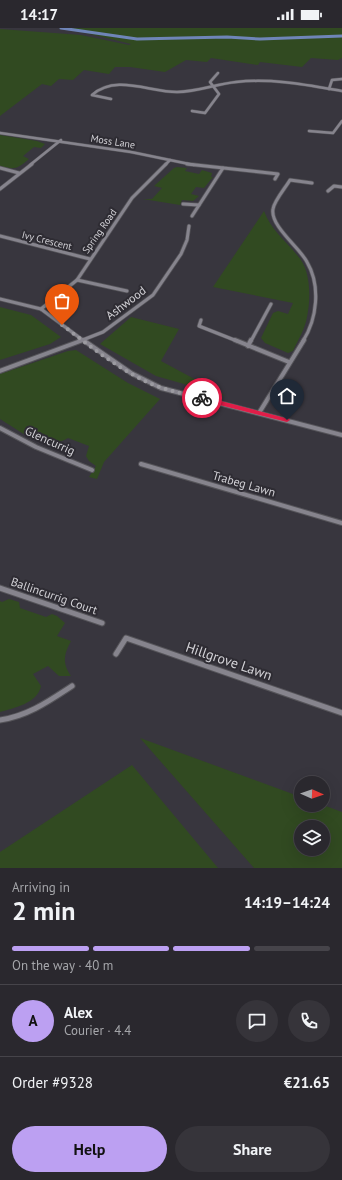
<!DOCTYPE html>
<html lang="en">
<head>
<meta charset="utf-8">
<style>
  body { margin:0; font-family:"PT Sans",sans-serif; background:#36343a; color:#f1f3f6; height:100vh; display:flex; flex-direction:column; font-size:15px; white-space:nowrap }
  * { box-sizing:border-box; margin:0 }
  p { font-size:13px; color:#a5a6aa }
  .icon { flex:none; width:22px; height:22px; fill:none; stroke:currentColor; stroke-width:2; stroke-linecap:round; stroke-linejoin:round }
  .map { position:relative; height:840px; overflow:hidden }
  .sheet { display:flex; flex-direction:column; background:#2a282e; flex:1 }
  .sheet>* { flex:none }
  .needle { width:26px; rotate:92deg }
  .tools { position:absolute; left:294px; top:748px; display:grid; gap:8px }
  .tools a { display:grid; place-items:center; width:36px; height:36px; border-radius:50%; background:#2a282e; box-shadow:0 4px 16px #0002,0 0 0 1px #46444a; font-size:20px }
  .pin { position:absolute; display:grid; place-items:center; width:34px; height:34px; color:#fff; margin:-41px -17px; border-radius:50% 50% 50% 0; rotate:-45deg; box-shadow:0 0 4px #0007 }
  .pin .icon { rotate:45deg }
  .courier { position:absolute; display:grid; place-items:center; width:40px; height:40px; margin:-20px; border:3px solid #e11d48; border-radius:50%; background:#fff; color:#222; box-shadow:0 1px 5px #0007 }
  .overview em { font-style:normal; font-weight:700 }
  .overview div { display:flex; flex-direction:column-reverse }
  .overview { display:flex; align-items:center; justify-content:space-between; height:68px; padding:0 12px }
  h1 { font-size:26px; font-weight:700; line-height:30px }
  .bar { display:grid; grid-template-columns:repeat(4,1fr); gap:6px 4px; align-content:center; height:48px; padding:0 12px }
  .bar i { height:5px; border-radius:3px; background:#46444a }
  .bar .active { background:#bca0f2 }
  .bar p { grid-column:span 4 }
  .line { display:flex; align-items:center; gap:10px; padding:0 12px; border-top:1px solid #46444a }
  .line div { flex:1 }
  .round { display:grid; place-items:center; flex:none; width:42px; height:42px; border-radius:21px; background:#36343a }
  .button { display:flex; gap:8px; margin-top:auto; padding:8px 12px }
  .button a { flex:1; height:46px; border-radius:24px; background:#bca0f2; color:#111; font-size:16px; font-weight:700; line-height:46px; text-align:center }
  .button a+a { background:#36343a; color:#f1f3f6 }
  .status { display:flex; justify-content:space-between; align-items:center; height:28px; padding:0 20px; background:#2a282e; direction:ltr }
  .status svg { height:11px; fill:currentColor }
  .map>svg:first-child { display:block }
  .green { fill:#314a21; fill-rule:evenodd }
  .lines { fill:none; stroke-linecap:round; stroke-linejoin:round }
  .stream { stroke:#6f85b8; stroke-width:3 }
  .minor-far3-casing { stroke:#555459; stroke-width:3.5 }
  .minor-far2-casing { stroke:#555459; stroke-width:4.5 }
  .minor-far1-casing { stroke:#555459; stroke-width:6 }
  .minor-casing { stroke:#555459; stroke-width:7 }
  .minor-far3 { stroke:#86848d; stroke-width:2.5 }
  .minor-far2 { stroke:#86848d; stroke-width:3 }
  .minor-far1 { stroke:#86848d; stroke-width:4 }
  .minor { stroke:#86848d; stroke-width:5 }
  .route { fill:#e11d48 }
  .done { stroke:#9c9ba1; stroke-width:4; stroke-dasharray:0 7.2 }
  .labels { text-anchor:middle; stroke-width:4; stroke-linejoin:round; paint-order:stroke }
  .far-street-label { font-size:10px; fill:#d2d1d6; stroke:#2e2c33 }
  .street-label { font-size:12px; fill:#d2d1d6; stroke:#2e2c33 }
  .near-street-label { font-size:14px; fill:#d2d1d6; stroke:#2e2c33 }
</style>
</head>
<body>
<div class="status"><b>14:17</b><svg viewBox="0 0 49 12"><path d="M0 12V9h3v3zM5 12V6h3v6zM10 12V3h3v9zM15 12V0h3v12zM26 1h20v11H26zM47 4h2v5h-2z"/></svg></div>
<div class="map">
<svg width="342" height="840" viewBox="0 0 342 840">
  <rect width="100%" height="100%" fill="#38363e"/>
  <g class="green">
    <polygon points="66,0 342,0 342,30 338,32 311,30 302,39 260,34 258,37 211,30 207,34 186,32 165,44 130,39 115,39 109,46 84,42 73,52 59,51 51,58 42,56 0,88 0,1 81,7 129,17 131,16"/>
    <path d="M0,107l37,6 8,3 -4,4 -7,-1 -11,9 6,3c-12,10 -14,11 -29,7z"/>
    <polygon points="177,139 187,140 185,143 199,146 202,142 212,145 211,149 213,149 204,160 196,159 191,166 199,168 193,173 182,172 180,177 143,171 152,171 162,160 154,158 174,140"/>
    <path d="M264,183c7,19 21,29 33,44 14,14 14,43 10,62 -2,12 -9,23 -14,34l-5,2 -23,-10 -4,-5 12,-25 5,-2 10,3 5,-11 -80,-16z"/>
    <polygon points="0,279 31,287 61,309 50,316 0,332"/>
    <polygon points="131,289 179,301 161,333 226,368 156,348 100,316"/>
    <path d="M76,322l52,33 32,16 -56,63 -7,17 -8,-2 7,-11 -7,-5 -3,-5 3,-10 -21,-8c-23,15 -48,-7 -68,-19v-45l68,-23z"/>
    <path d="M9,571l10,3 1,6 26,9 6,-3 5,2 8,7 -8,13 14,5c-7,13 -9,22 0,35h-12l-11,-10 -15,8 8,12c-3,17 -27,22 -41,26v-111l2,1z"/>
    <path d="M140,710l161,59v8h22l19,7v56h-88zM301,799h22v22h-22z"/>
    <polygon points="132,737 218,840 0,840 0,824"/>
  </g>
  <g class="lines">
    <polyline class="stream" points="61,0 137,11 227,9 260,11 342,8"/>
    <defs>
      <g id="minor-far3">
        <polyline points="329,61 332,52 342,51"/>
        <path d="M111,71l-19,-4c24,-21 57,-3 85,-3 20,0 39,-8 59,-10 36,-4 71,3 106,9"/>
        <polyline points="192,83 205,85 219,66 210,54 218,45"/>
        <polyline points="309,103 333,105 342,93"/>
        <polyline points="0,105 131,124 194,137"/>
        <polyline points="30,137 61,112"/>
        <polyline points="165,137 170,132"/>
      </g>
      <g id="minor-far2">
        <polyline points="187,136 278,146 275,151"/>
        <polyline points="0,140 19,145"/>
        <polyline points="0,161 32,136"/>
        <polyline points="328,163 334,158 342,159"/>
        <polyline points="183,176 199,177"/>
        <polyline points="192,188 223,140"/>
        <polyline points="0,208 90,231"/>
        <polyline points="77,252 127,263"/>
        <polyline points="0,271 41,281 84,313"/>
        <polyline points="41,281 77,252 132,170 166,136"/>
        <polyline points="201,292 199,298 237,313"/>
        <polyline points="80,313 103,304 153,267 181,226 187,212 189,198"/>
        <polyline points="251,313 271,276"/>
        <path d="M303,313c14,-22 18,-55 4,-79 -7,-14 -37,-36 -34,-53 1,-8 13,-22 17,-29l22,3"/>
      </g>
      <g id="minor-far1">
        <polyline points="83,312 131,345 161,360 342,407"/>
        <polyline points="235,312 289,334"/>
        <polyline points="248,318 251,312"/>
        <polyline points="0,343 83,312"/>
        <polyline points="259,385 304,312"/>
        <polyline points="0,400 36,419 92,442"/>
        <polyline points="141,436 342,495"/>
      </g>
      <g id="minor">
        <polyline points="0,560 102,595"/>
        <polyline points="116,626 126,610 342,685"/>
        <path d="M0,692c28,-4 49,-19 72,-34"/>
      </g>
    </defs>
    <use href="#minor-far3" class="minor-far3-casing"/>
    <use href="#minor-far2" class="minor-far2-casing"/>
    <use href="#minor-far1" class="minor-far1-casing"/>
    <use href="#minor" class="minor-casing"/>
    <use href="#minor-far3" class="minor-far3"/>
    <use href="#minor-far2" class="minor-far2"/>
    <use href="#minor-far1" class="minor-far1"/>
    <use href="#minor" class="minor"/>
  </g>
  <polygon class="route" points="202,368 289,391 290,392 287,394 200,372 200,369"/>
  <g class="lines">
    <path class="done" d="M62,297c28,21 55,43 87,58 17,7 35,11 53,15"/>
  </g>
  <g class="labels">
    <g class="far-street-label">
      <text transform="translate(113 113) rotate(9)" y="4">Moss Lane</text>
      <text transform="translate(99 203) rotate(-55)" y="4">Spring Road</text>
      <text transform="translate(47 212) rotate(14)" y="4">Ivy Crescent</text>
    </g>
    <g class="street-label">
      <text transform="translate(126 275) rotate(-37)" y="4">Ashwood</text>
      <text transform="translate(50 413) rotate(24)" y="4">Glencurrig</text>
      <text transform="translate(244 456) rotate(16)" y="4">Trabeg Lawn</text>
      <text transform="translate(54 568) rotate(19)" y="4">Ballincurrig Court</text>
    </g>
    <g class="near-street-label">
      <text transform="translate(229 633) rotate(19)" y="5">Hillgrove Lawn</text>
    </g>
  </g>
</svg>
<div class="tools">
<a><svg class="needle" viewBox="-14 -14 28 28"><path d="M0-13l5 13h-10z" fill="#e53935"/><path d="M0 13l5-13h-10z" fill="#a5a6aa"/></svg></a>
<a><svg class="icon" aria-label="layers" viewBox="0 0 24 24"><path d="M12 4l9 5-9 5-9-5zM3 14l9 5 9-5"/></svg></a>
</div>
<div class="pin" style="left:62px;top:297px;background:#ea580c"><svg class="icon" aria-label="bag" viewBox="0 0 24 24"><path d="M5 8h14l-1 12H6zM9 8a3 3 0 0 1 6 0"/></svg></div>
<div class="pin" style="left:287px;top:392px;background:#1f2937"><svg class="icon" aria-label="home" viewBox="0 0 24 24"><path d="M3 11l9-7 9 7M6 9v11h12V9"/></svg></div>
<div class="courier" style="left:202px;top:370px"><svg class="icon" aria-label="bike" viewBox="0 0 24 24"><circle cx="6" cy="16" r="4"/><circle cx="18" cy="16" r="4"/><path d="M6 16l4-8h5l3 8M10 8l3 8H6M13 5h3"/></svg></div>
</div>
<section class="sheet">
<div class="overview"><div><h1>2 min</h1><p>Arriving in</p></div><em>14:19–14:24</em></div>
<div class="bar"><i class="active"></i><i class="active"></i><i class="active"></i><i></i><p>On the way · 40 m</p></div>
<div class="line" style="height:72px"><b class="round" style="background:#bca0f2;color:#111">A</b><div><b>Alex</b><p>Courier · 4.4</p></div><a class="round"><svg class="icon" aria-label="chat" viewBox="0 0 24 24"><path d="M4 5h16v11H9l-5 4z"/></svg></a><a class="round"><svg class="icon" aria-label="phone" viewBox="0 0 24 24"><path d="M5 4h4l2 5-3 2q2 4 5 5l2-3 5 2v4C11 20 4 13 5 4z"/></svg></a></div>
<div class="line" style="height:52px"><div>Order #9328</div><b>€21.65</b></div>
<div class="button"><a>Help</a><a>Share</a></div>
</section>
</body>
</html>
